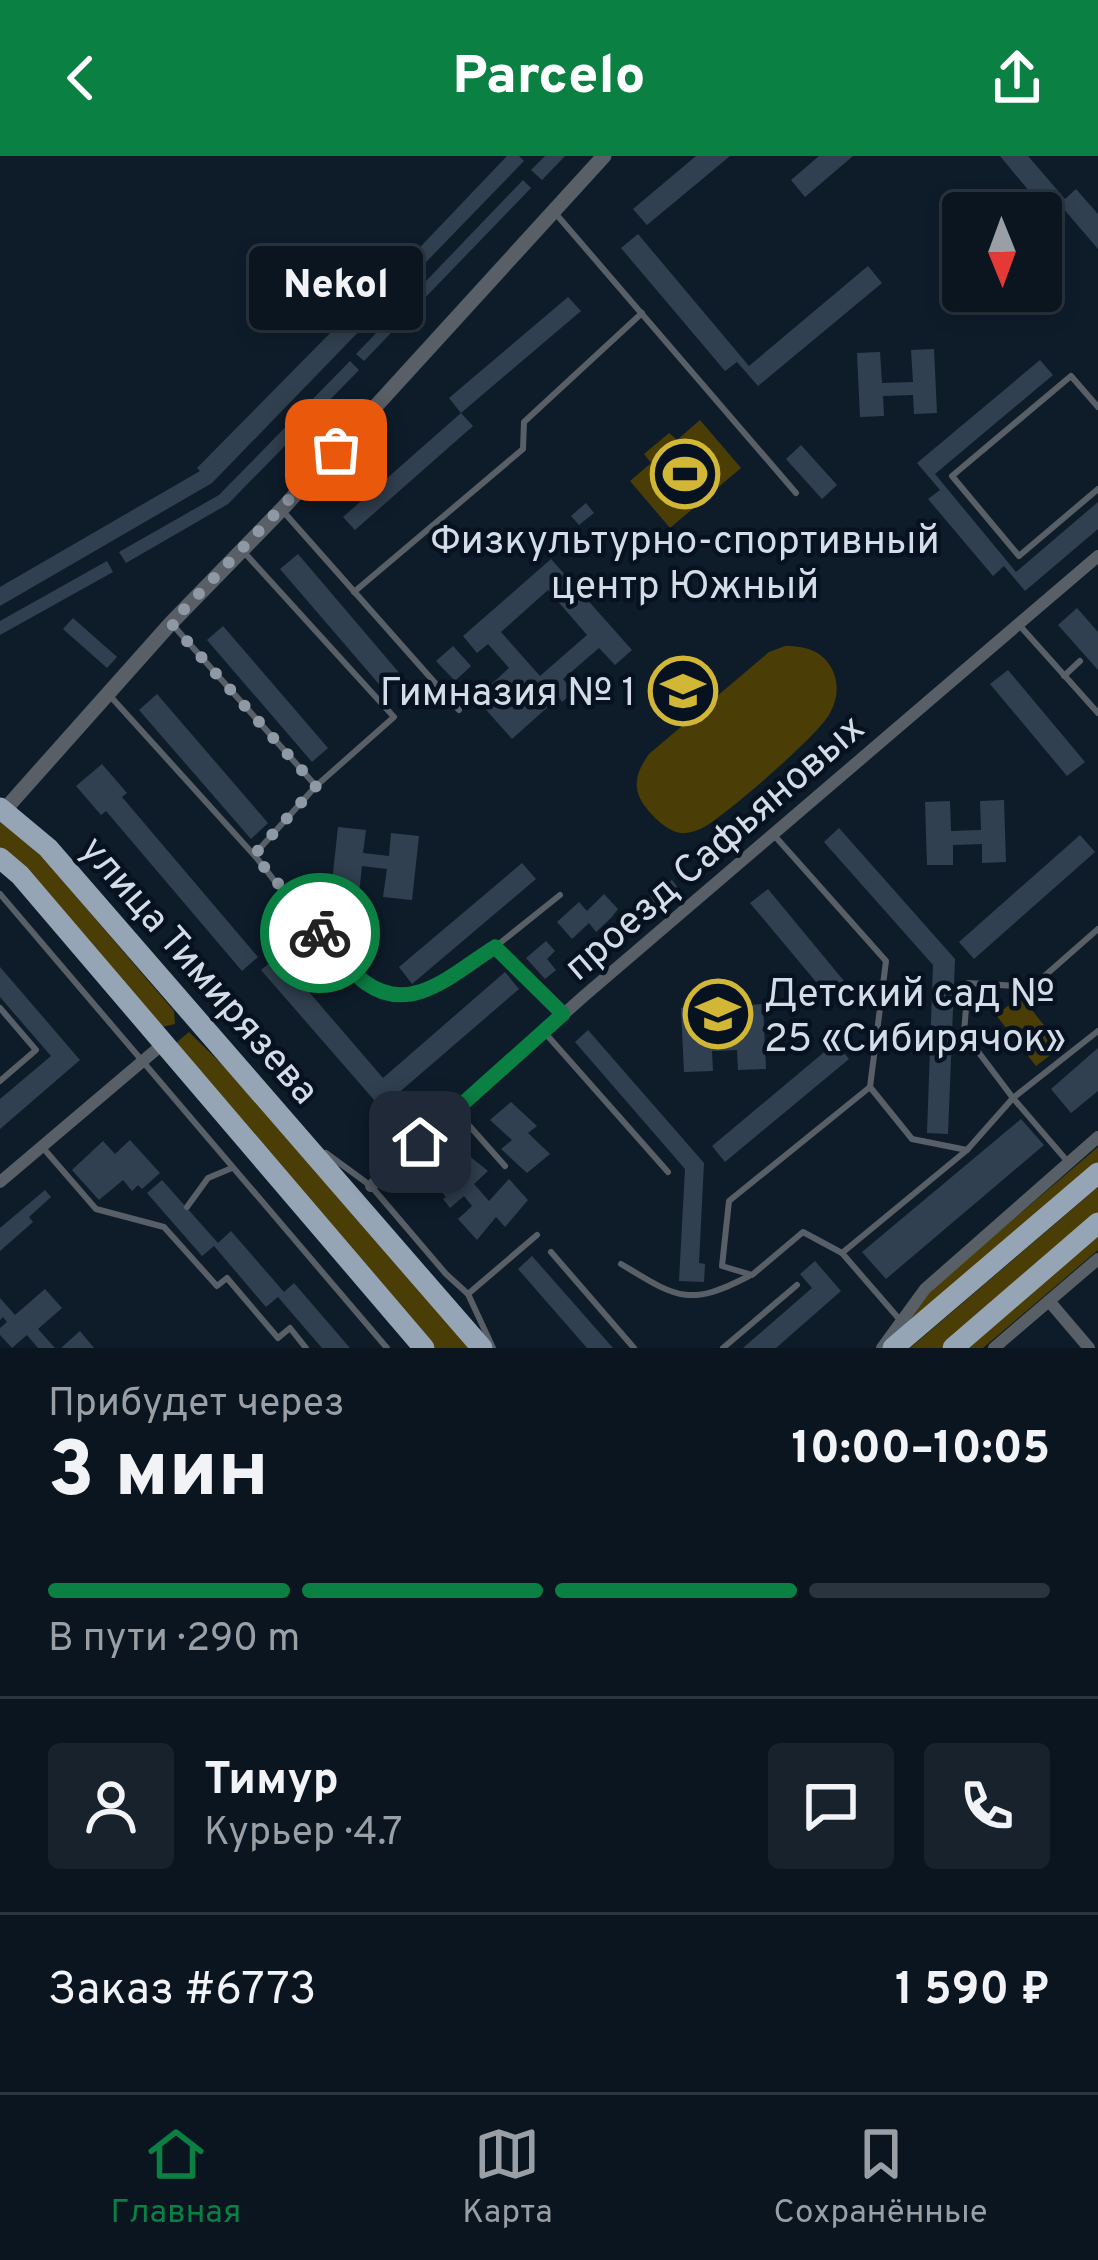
<!DOCTYPE html>
<html lang="ru">
<head>
<meta charset="utf-8">
<style>
  body { margin:0; font-family:Overpass,sans-serif; background:#18222d; color:#f1f3f6; height:100vh; display:flex; flex-direction:column; font-size:45px; white-space:nowrap }
  * { box-sizing:border-box; margin:0 }
  p { font-size:39px; color:#999fa5 }
  .icon { flex:none; width:66px; height:66px; fill:none; stroke:currentColor; stroke-width:2; stroke-linecap:round; stroke-linejoin:round }
  .map { position:relative; height:1192px; overflow:hidden }
  .drawer { display:flex; flex-direction:column; background:#0a1520; flex:1 }
  .drawer>* { flex:none }
  .needle { width:78px; rotate:179deg }
  .fabs { position:absolute; left:942px; top:36px; display:grid; gap:24px }
  .fabs a { display:grid; place-items:center; width:120px; height:120px; border-radius:12px; background:#0a1520; box-shadow:0 6px 18px #0003,0 0 0 3px #2a343e; font-size:60px }
  .pin { position:absolute; display:grid; place-items:center; width:102px; height:102px; color:#fff; margin:-51px; border-radius:24px; box-shadow:0 6px 18px #0006 }
  .courier { position:absolute; display:grid; place-items:center; width:120px; height:120px; margin:-60px; border:9px solid #0b8043; border-radius:50%; background:#fff; color:#222; box-shadow:0 3px 15px #0007 }
  .bubble { position:absolute; height:84px; border-radius:12px; background:#0a1520; box-shadow:0 6px 18px #0003,0 0 0 3px #2a343e; font-size:39px; font-weight:800; line-height:84px; text-align:center }
  .overview em { font-style:normal; font-weight:800 }
  .overview div { display:flex; flex-direction:column-reverse }
  .overview { display:flex; align-items:center; justify-content:space-between; height:204px; padding:0 48px }
  h1 { font-size:78px; font-weight:800; line-height:90px }
  .bar { display:grid; grid-template-columns:repeat(4,1fr); gap:18px 12px; align-content:center; height:144px; padding:0 48px }
  .bar i { height:15px; border-radius:9px; background:#2a343e }
  .bar .active { background:#0b8043 }
  .bar p { grid-column:span 4 }
  .line { display:flex; align-items:center; gap:30px; padding:0 48px; border-top:3px solid #2a343e }
  .line div { flex:1 }
  .round { display:grid; place-items:center; flex:none; width:126px; height:126px; border-radius:12px; background:#18222d }
  header { display:flex; justify-content:space-between; align-items:center; height:156px; padding:0 48px; background:#0b8043; color:#fff; font-size:54px; font-weight:800 }
  .menu { display:flex; justify-content:space-around; align-items:center; height:168px; border-top:3px solid #2a343e; background:#0a1520; font-size:33px; color:#999fa5 }
  .menu a { display:grid; justify-items:center; gap:6px }
  .menu .active { color:#0b8043 }
  .map>svg:first-child { display:block }
  .green { fill:#4a3e06 }
  .building { fill:#314050; fill-rule:evenodd }
  .lines { fill:none; stroke-linecap:round; stroke-linejoin:round }
  .service { stroke:#585f67; stroke-width:6 }
  .minor { stroke:#585f67; stroke-width:12 }
  .tertiary { stroke:#585f67; stroke-width:15 }
  .primary { stroke:#96a5b5; stroke-width:21 }
  .done { stroke:#8f99a5; stroke-width:12; stroke-dasharray:0 21.6 }
  .route { stroke:#0b8043; stroke-width:15 }
  .labels { text-anchor:middle; stroke-width:9; stroke-linejoin:round; paint-order:stroke }
  .poi-label { font-size:39px; fill:#d4dde7; stroke:#061220 }
  .street-label { font-size:39px; fill:#d4dde7; stroke:#061220 }
</style>
</head>
<body>
<header><svg class="icon" aria-label="back" viewBox="0 0 24 24"><path d="M15 5l-7 7 7 7"/></svg>Parcelo<svg class="icon" aria-label="share" viewBox="0 0 24 24"><path d="M12 15V3M7 8l5-5 5 5M5 13v7h14v-7"/></svg></header>
<div class="map">
<svg width="1098" height="1192" viewBox="0 0 1098 1192">
  <rect width="100%" height="100%" fill="#0e1c2a"/>
  <g class="green">
    <polygon points="700,264 741,312 670,372 630,325 651,307 644,298 669,277 677,284"/>
    <path d="M785,490c20,0 37,4 47,23 7,14 6,30 -2,44 -11,22 -100,98 -124,113 -7,4 -17,8 -26,7 -14,-3 -28,-17 -36,-28 -13,-19 -7,-34 5,-51l120,-102z"/>
    <polygon points="0,666 6,667 47,706 174,855 175,868 162,871 0,692"/>
    <polygon points="1021,840 1061,891 1036,910 996,859"/>
    <polygon points="189,876 242,928 473,1192 433,1192 179,893 177,886"/>
    <polygon points="1098,991 1098,1010 897,1176 935,1130"/>
    <polygon points="1098,1031 1098,1057 941,1192 910,1192"/>
    <polygon points="1098,1074 1098,1094 983,1192 960,1192"/>
  </g>
  <g class="building">
    <polygon points="507,0 519,0 524,5 212,327 0,450 0,431 200,315 197,312 339,168 343,172"/>
    <polygon points="545,0 565,0 542,24 531,14"/>
    <polygon points="696,0 730,0 647,69 633,53"/>
    <polygon points="819,0 853,0 805,41 791,24"/>
    <polygon points="1000,0 1028,0 1065,43 1076,33 1098,58 1098,93 1050,37 1039,47"/>
    <polygon points="523,24 531,32 364,205 356,198"/>
    <polygon points="638,78 749,210 868,110 882,127 758,230 737,206 725,215 621,92"/>
    <polygon points="568,141 581,155 461,257 449,242"/>
    <polygon points="934,193 937,257 914,258 913,239 883,240 884,260 860,261 857,197 880,196 882,227 913,226 911,194"/>
    <polygon points="1040,204 1053,219 935,318 1016,416 1098,346 1098,373 1025,435 1004,410 993,420 928,343 940,334 917,307"/>
    <polygon points="350,205 359,214 228,348 126,407 119,396 219,339"/>
    <polygon points="461,257 473,270 355,374 343,361"/>
    <polygon points="801,289 837,329 822,343 786,303"/>
    <polygon points="586,347 594,357 579,369 571,360"/>
    <polygon points="298,398 401,519 384,534 280,413"/>
    <path d="M551,403l81,91 -17,15 -16,-17 -36,31 11,13 -12,10 -3,-5 -47,42 -40,-45 8,-7 4,4 25,-23 -21,-24 -11,9 -14,-17zM548,434l39,45 -47,41 -39,-44z"/>
    <polygon points="107,405 113,416 0,479 0,465"/>
    <polygon points="1077,452 1098,476 1098,514 1058,469"/>
    <polygon points="73,462 117,501 107,512 63,473"/>
    <polygon points="223,470 328,592 312,606 207,484"/>
    <polygon points="453,490 471,510 455,525 436,505"/>
    <polygon points="1008,514 1085,606 1067,620 990,528"/>
    <polygon points="157,538 268,667 251,683 139,554"/>
    <polygon points="102,608 127,637 122,641 258,801 242,815 106,655 101,659 76,630"/>
    <polygon points="1004,644 1006,706 982,707 982,688 953,689 953,709 927,709 925,646 950,645 951,675 981,674 980,645"/>
    <polygon points="338,671 366,674 363,697 389,700 391,677 419,680 412,744 383,741 387,713 362,710 359,738 331,735"/>
    <polygon points="839,672 955,803 948,978 927,977 933,809 824,686"/>
    <polygon points="1080,679 1095,696 974,803 959,786"/>
    <polygon points="522,707 536,723 412,828 399,811"/>
    <polygon points="672,724 678,732 656,750 649,742"/>
    <polygon points="768,733 844,825 827,839 750,747"/>
    <polygon points="604,738 618,753 611,762 596,776 589,767 572,783 557,766 579,746 587,755"/>
    <polygon points="546,785 555,795 547,803 556,814 545,823 526,802"/>
    <polygon points="278,800 383,922 505,816 519,833 381,952 261,814"/>
    <polygon points="0,811 80,904 0,973 0,943 51,900 0,841"/>
    <polygon points="763,848 766,913 738,914 737,894 712,895 713,915 684,916 681,852 710,851 711,882 737,881 735,850"/>
    <polygon points="588,874 704,1007 699,1107 705,1108 704,1126 679,1125 685,1013 575,886"/>
    <polygon points="835,887 849,903 725,1006 712,990"/>
    <polygon points="1098,892 1098,935 1071,957 1051,933"/>
    <polygon points="511,946 537,970 528,977 550,998 527,1017 501,993 512,984 490,964"/>
    <polygon points="1021,963 1044,989 886,1123 862,1096"/>
    <polygon points="130,984 160,1017 142,1033 138,1029 132,1035 123,1024 99,1044 72,1014 103,985 115,998"/>
    <polygon points="457,990 488,1015 474,1028 489,1045 509,1023 528,1044 505,1071 496,1061 477,1084 458,1063 472,1050 464,1040 450,1052 443,1043 446,1041 426,1018"/>
    <polygon points="162,1024 218,1087 231,1075 284,1136 294,1127 350,1192 322,1192 278,1141 266,1151 214,1090 202,1100 147,1037"/>
    <polygon points="45,1034 51,1041 29,1061 33,1066 0,1095 0,1072"/>
    <polygon points="532,1100 613,1192 587,1192 518,1113"/>
    <polygon points="815,1105 841,1135 776,1192 743,1192 812,1132 800,1118"/>
    <polygon points="45,1133 62,1152 38,1173 55,1192 38,1192 27,1179 12,1192 0,1179 0,1172 7,1166 3,1161 0,1164 0,1142 15,1159"/>
    <polygon points="80,1175 94,1192 61,1192"/>
  </g>
  <g class="lines">
    <g class="service">
      <polyline points="556,58 796,337"/>
      <polyline points="1098,251 1071,220 952,320 1019,400 1098,333"/>
      <polyline points="282,354 459,554"/>
      <polyline points="354,436 523,293 524,266 642,157"/>
      <polyline points="171,467 316,630"/>
      <polyline points="1021,471 1098,557"/>
      <polyline points="1064,520 1080,505"/>
      <polyline points="111,541 254,699 316,630 394,561 243,395"/>
      <polyline points="773,678 886,805 870,931"/>
      <path d="M255,700c29,35 109,152 158,141 18,-4 64,-39 82,-50l68,67"/>
      <polyline points="0,738 387,1192"/>
      <polyline points="495,791 560,739"/>
      <polyline points="0,852 36,894 0,925"/>
      <polyline points="546,878 668,1016"/>
      <polyline points="458,957 505,1010"/>
      <polyline points="44,993 96,1053 164,1071 217,1130 227,1122 278,1182 290,1172 306,1192"/>
      <polyline points="326,997 371,1030 446,1118 468,1138 493,1192"/>
      <polyline points="1068,1006 1013,942 964,877 968,827 1032,831 1098,773"/>
      <polyline points="187,1051 208,1022 232,1012"/>
      <polyline points="551,1096 634,1192"/>
      <polyline points="842,1097 803,1076 752,1119 722,1110 729,1045 870,931 912,983 967,994"/>
      <path d="M621,1108c55,33 67,44 128,12"/>
      <polyline points="468,1138 537,1079"/>
      <polyline points="900,1164 842,1097 967,994 1013,942 1098,875"/>
      <polyline points="723,1192 797,1129"/>
    </g>
    <g class="minor">
      <polyline points="0,1026 164,887"/>
      <polyline points="371,1030 584,840 1098,400"/>
      <polyline points="1049,1145 1089,1192"/>
      <polyline points="882,1192 925,1133 1098,981"/>
      <polyline points="994,1192 1098,1103"/>
    </g>
    <polyline class="tertiary" points="0,659 171,467 282,353 604,0"/>
    <g class="primary">
      <polyline points="0,652 48,692 482,1192"/>
      <polyline points="0,702 20,719 424,1192"/>
      <polyline points="893,1192 1098,1017"/>
      <polyline points="953,1192 1098,1067"/>
    </g>
  </g>
  <g class="lines">
    <polyline class="done" points="320,777 254,699 316,630 171,467 336,294"/>
    <path class="route" d="M320,777c14,16 29,38 46,50 46,33 89,-11 129,-36l68,67 -143,128"/>
  </g>
  <defs>
    <symbol id="stadium-ring" viewBox="-11 -11 22 22"><circle r="9.5" fill="#061220" stroke="#d2b635" stroke-width="1.5"/><path d="M0-5a6.5 5 0 1 0 0 10a6.5 5 0 1 0 0-10ZM-3.5-1.8h7v3.6h-7Z" fill="#d2b635"/></symbol>
    <symbol id="school-ring" viewBox="-11 -11 22 22"><circle r="9.5" fill="#061220" stroke="#d2b635" stroke-width="1.5"/><path d="M0-5L7-2L0 1L-7-2ZM-4 1L0 2.5L4 1V4Q0 6-4 4Z" fill="#d2b635"/></symbol>
  </defs>
  <g fill-rule="evenodd">
    <use href="#stadium-ring" x="647" y="280" width="76" height="76"/>
    <use href="#school-ring" x="645" y="497" width="76" height="76"/>
    <use href="#school-ring" x="680" y="820" width="76" height="76"/>
  </g>
  <g class="labels">
    <g class="poi-label">
      <text x="685" y="397">Физкультурно-спортивный<tspan x="685" dy="45">центр Южный</tspan></text>
      <text x="636" y="549" text-anchor="end">Гимназия № 1</text>
      <text x="764" y="850" text-anchor="start">Детский сад №<tspan x="764" dy="45">25 «Сибирячок»</tspan></text>
    </g>
    <g class="street-label">
      <text transform="translate(713 690) rotate(-41)" y="14">проезд Сафьяновых</text>
      <text transform="translate(201 813) rotate(49)" y="14">улица Тимирязева</text>
    </g>
  </g>
</svg>
<div class="fabs">
<a><svg class="needle" viewBox="-14 -14 28 28"><path d="M0-13l5 13h-10z" fill="#e53935"/><path d="M0 13l5-13h-10z" fill="#999fa5"/></svg></a>
</div>
<div class="pin" style="left:336px;top:294px;background:#ea580c"><svg class="icon" aria-label="bag" viewBox="0 0 24 24"><path d="M5 8h14l-1 12H6zM9 8a3 3 0 0 1 6 0"/></svg></div>
<div class="pin" style="left:420px;top:986px;background:#1f2937"><svg class="icon" aria-label="home" viewBox="0 0 24 24"><path d="M3 11l9-7 9 7M6 9v11h12V9"/></svg></div>
<div class="courier" style="left:320px;top:777px"><svg class="icon" aria-label="bike" viewBox="0 0 24 24"><circle cx="6" cy="16" r="4"/><circle cx="18" cy="16" r="4"/><path d="M6 16l4-8h5l3 8M10 8l3 8H6M13 5h3"/></svg></div>
<div class="bubble" style="left:249px;top:90px;width:174px">Nekol</div>
</div>
<section class="drawer">
<div class="overview"><div><h1>3 мин</h1><p>Прибудет через</p></div><em>10:00–10:05</em></div>
<div class="bar"><i class="active"></i><i class="active"></i><i class="active"></i><i></i><p>В пути · 290 m</p></div>
<div class="line" style="height:216px"><a class="round"><svg class="icon" aria-label="person" viewBox="0 0 24 24"><circle cx="12" cy="8" r="4"/><path d="M4 21q1-7 8-7t8 7"/></svg></a><div><b>Тимур</b><p>Курьер · 4.7</p></div><a class="round"><svg class="icon" aria-label="chat" viewBox="0 0 24 24"><path d="M4 5h16v11H9l-5 4z"/></svg></a><a class="round"><svg class="icon" aria-label="phone" viewBox="0 0 24 24"><path d="M5 4h4l2 5-3 2q2 4 5 5l2-3 5 2v4C11 20 4 13 5 4z"/></svg></a></div>
<div class="line" style="height:156px"><div>Заказ #6773</div><b>1 590 ₽</b></div>
</section>
<nav class="menu">
<a class="active"><svg class="icon" aria-label="home" viewBox="0 0 24 24"><path d="M3 11l9-7 9 7M6 9v11h12V9"/></svg>Главная</a>
<a><svg class="icon" aria-label="map" viewBox="0 0 24 24"><path d="M3 6l6-2 6 2 6-2v14l-6 2-6-2-6 2zM9 4v14M15 6v14"/></svg>Карта</a>
<a><svg class="icon" aria-label="saved" viewBox="0 0 24 24"><path d="M7 4h10v16l-5-4-5 4z"/></svg>Сохранённые</a>
</nav>
</body>
</html>
